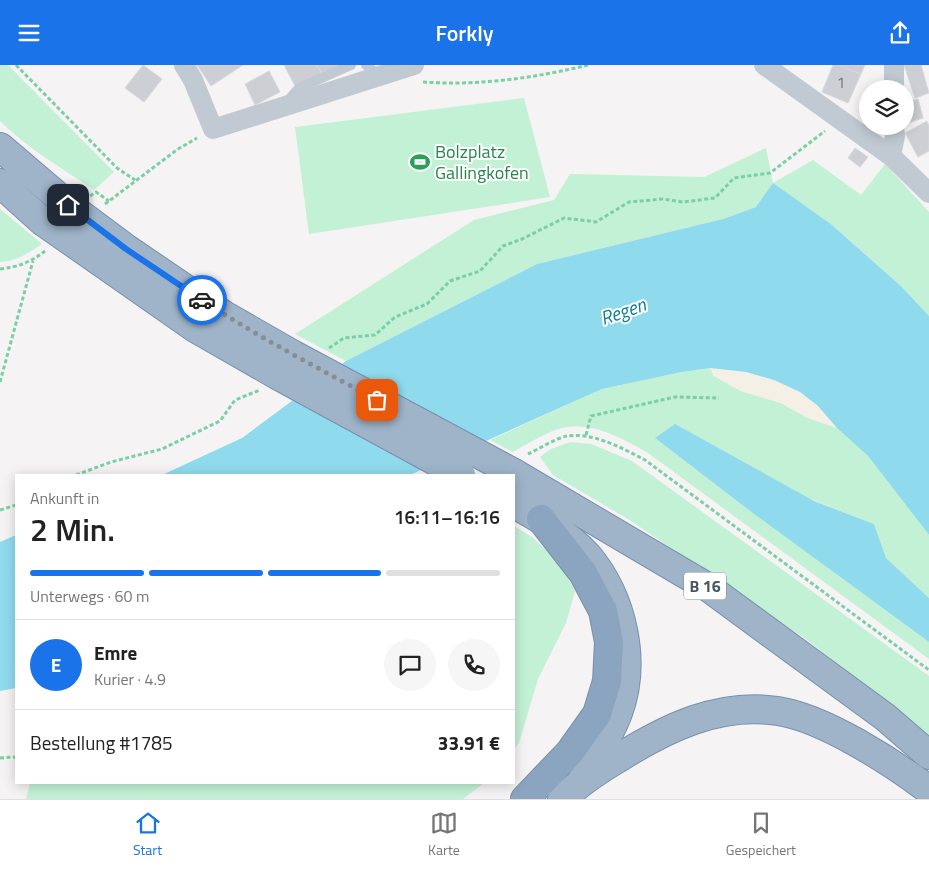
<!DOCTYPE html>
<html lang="de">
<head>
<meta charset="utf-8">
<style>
  body { margin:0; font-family:"Titillium Web",sans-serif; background:#f6f6f6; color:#222; height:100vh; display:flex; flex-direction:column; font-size:19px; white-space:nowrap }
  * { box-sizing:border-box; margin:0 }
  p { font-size:16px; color:#767676 }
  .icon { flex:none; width:28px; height:28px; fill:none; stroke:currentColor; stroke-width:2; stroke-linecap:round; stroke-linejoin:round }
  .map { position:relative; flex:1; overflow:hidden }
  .drawer { position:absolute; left:15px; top:409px; width:500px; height:310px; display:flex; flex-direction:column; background:#fff; border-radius:0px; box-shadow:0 2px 12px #0003 }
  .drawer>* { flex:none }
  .fabs { position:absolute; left:859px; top:15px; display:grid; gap:10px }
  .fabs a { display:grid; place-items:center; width:55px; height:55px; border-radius:50%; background:#fff; box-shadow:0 2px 12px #0003; font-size:25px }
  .pin { position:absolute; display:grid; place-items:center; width:42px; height:42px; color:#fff; margin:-21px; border-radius:10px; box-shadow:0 2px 8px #0006 }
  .courier { position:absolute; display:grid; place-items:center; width:50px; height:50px; margin:-25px; border:4px solid #1a73e8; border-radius:50%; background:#fff; color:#222; box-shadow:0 1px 6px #0007 }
  .head em { font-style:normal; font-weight:600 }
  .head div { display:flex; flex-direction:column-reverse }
  .head { display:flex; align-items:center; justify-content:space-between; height:85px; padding:0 15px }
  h1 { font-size:32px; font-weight:600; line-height:38px }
  .bar { display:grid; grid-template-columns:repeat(4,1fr); gap:8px 5px; align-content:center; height:60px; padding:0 15px }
  .bar i { height:6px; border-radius:4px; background:#e0e0e0 }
  .bar .current { background:#1a73e8 }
  .bar p { grid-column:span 4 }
  .line { display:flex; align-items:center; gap:12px; padding:0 15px; border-top:1px solid #e0e0e0 }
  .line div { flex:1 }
  .round { display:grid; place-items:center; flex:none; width:52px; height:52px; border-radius:26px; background:#f6f6f6 }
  header { display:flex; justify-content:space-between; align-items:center; height:65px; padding:0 15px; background:#1a73e8; color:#fff; font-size:22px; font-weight:600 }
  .tabs { display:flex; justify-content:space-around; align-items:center; height:70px; border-top:1px solid #e0e0e0; background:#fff; font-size:14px; color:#767676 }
  .tabs a { display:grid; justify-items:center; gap:2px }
  .tabs .current { color:#1a73e8 }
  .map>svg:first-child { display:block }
  .green { fill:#c3f1d5 }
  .sand { fill:#f5f0e5 }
  .water { fill:#90daee }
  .building { fill:#cdcfd5; stroke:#d7d9de }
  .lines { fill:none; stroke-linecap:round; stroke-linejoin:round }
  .trunk-casing { stroke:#7690ad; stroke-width:30 }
  .motorway-casing { stroke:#7690ad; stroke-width:30 }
  .path { stroke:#7ad0a6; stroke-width:3; stroke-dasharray:4 2.5; stroke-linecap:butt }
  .service { stroke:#c1cad2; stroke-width:10 }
  .minor { stroke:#c1cad2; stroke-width:20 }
  .trunk { stroke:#9fb4c9; stroke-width:28 }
  .motorway { stroke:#8ba5c1; stroke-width:28 }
  .trunk-bridge-casing { stroke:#7690ad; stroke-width:30; stroke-linecap:butt }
  .trunk-bridge { stroke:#9fb4c9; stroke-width:28 }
  .done { stroke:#868d94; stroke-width:5; stroke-dasharray:0 9 }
  .route { stroke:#1a73e8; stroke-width:6 }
  .labels { text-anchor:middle; stroke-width:4; stroke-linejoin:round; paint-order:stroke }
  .number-label { font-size:15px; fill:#6b747e }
  .shield { fill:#fff; stroke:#808990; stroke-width:1 }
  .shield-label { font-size:16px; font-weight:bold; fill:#4a5661 }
  .leisure-label { font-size:18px; fill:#27864d; stroke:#fff; text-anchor:start }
  .water-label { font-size:19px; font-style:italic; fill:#0c7c9b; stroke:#fff }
</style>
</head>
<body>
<header><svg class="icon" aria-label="menu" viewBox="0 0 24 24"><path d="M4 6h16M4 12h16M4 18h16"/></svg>Forkly<svg class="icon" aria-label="share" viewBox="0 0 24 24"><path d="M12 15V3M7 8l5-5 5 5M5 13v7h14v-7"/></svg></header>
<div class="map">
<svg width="929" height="734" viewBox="0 0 929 734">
  <rect width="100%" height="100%" fill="#f5f3f3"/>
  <g class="green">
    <path d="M0,0h8l106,107 -20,18c-32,-22 -67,-42 -94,-69z"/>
    <polygon points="524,33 550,132 309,169 295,62"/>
    <polygon points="766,83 773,118 813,95 861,130 885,99 929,147 929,251 902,222 832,160 756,142 723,154 537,199 346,296 295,269 474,155 554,135 570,109 704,112"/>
    <path d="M0,144l42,35c-12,8 -27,18 -42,18z"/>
    <path d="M710,303l4,8 27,15 40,12 27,15 29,10 31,28 61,79v63l-43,-40 -12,-34 -219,-86 99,76 175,128v17l-281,-206c-30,-17 -63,-36 -98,-21 -13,6 -25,13 -37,20l-23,-12 112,-51 80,-17z"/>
    <polygon points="570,377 591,379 632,396 929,611 929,673 902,649 807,575 628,454 553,410 540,392 551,384"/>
    <polygon points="514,461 532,472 560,498 575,526 566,558 538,614 519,678 514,684"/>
    <polygon points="30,718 484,718 463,734 26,734"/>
  </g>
  <path class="sand" d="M710,303c39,4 80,10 109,39 6,7 12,14 18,21l-29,-10 -27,-15 -40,-12 -27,-15z"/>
  <g class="water">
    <polygon points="773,118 832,160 902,222 929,251 929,470 868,391 837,363 818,341 800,327 774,315 746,307 710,303 682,307 602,324 410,410 162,410 242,373 346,296 537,199 723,154 756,142"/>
    <polygon points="675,359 814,436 874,459 886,493 929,533 929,577 754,449 655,373"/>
    <polygon points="16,470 16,623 0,626 0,477"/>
  </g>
  <g class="building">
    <polygon points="143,0 162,14 144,37 125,23"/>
    <polygon points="197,0 243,0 211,21"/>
    <polygon points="284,0 317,0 322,9 295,21"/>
    <polygon points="317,0 342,0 322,9"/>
    <polygon points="833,0 838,0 861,9 848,38 822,27"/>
    <polygon points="838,0 865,0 861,9"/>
    <polygon points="904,0 921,0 929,28 915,33"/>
    <polygon points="269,6 280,27 255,40 245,19"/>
    <polygon points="918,34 923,53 905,59 905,37"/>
    <polygon points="927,56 929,61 929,86 918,92 905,68"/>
    <polygon points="855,83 868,92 860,102 848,93"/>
  </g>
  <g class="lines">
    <defs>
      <g id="trunk">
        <polyline points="0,82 68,140"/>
        <polyline points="0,118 42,156"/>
        <polyline points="514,408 709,523 885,652 929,690"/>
        <path d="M514,439c25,14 54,30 74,52 35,42 49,106 30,157 -9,24 -24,46 -36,67"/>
        <path d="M562,734c17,-16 35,-28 55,-40 49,-31 102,-57 161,-48 46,7 114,51 151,79"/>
      </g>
      <polyline id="motorway" points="525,734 570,687 597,649 607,616 609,577 603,546 583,508 541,454"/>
    </defs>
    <use href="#trunk" class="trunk-casing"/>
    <use href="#motorway" class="motorway-casing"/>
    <g class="path">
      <polyline points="16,0 117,103 135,115"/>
      <path d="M423,17c55,4 112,-4 165,-17"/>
      <polyline points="90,131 96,127 109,136"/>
      <polyline points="105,139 178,84 197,73"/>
      <path d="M0,204c18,-2 31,-7 45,-18"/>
      <polyline points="329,283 344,273 375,270 395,252 427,239 450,216 480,206 503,181 522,174 564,153 596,157 629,137 663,134 683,137 715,133 734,113 770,108 825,66"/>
      <polyline points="0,317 33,196"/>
      <polyline points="586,370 591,351 675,332 719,333"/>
      <path d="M528,389c11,-5 28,-16 39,-18 26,-4 55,12 78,24l284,210"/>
      <polyline points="76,410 111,397 162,384 220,356 235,335 260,325"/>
      <polyline points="0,445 16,440"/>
      <polyline points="0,693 16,692"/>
    </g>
    <g class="service">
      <polyline points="366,0 378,10"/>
      <polyline points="286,38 299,23 351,0"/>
    </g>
    <g class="minor">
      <polyline points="184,0 193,15 213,64 414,0"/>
      <polyline points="764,0 891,91 929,128"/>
      <polyline points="894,0 894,24"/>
      <polyline points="891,91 895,71 894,61"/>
    </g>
    <use href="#trunk" class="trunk"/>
    <use href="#motorway" class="motorway"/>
    <defs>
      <g id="trunk-bridge">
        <polyline points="68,140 127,184 224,250 292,289 514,408"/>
        <polyline points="42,156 195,263 277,310 461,410"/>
      </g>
    </defs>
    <use href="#trunk-bridge" class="trunk-bridge-casing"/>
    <use href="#trunk-bridge" class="trunk-bridge"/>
  </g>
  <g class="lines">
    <path class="done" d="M202,235c56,37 116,68 175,100"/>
    <polyline class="route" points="68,140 126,184 202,235"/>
  </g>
  <defs>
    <symbol id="stadium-bare" viewBox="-9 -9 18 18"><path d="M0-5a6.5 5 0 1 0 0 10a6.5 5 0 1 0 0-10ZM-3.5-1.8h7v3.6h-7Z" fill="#2e9e5b" stroke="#fff" stroke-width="2.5" paint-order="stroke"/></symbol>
  </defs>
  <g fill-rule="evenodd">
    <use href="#stadium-bare" x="406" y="83" width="28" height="28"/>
  </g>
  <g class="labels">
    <g class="number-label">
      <text x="841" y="23">1</text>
    </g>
    <rect class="shield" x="684" y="507.5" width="42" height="27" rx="4"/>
    <g class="shield-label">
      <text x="705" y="527">B 16</text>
    </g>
    <g class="leisure-label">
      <text x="435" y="93">Bolzplatz<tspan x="435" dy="21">Gallingkofen</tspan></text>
    </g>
    <g class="water-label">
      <text transform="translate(623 246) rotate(-19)" y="7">Regen</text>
    </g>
  </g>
</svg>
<div class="fabs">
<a><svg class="icon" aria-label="layers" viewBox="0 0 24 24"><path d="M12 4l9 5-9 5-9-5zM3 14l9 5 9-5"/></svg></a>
</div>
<div class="pin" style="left:377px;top:335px;background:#ea580c"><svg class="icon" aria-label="bag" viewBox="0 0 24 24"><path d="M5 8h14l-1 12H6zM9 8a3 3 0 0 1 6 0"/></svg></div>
<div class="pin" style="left:68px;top:140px;background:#1f2937"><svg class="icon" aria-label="home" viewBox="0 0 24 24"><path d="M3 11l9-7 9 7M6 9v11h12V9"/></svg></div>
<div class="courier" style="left:202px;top:235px"><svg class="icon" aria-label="car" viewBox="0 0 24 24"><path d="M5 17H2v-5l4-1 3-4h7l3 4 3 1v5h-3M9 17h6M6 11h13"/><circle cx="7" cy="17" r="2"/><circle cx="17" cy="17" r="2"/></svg></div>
<section class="drawer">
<div class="head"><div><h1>2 Min.</h1><p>Ankunft in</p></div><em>16:11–16:16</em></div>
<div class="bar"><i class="current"></i><i class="current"></i><i class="current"></i><i></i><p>Unterwegs · 60 m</p></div>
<div class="line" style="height:90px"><b class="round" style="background:#1a73e8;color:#fff">E</b><div><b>Emre</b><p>Kurier · 4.9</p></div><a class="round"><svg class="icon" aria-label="chat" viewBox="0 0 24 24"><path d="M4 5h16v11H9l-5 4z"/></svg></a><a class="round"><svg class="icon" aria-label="phone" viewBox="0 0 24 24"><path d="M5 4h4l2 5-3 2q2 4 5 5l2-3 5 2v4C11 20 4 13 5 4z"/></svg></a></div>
<div class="line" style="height:65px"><div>Bestellung #1785</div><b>33.91 €</b></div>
</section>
</div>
<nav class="tabs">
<a class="current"><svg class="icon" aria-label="home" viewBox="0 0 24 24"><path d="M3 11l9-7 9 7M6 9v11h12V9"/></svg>Start</a>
<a><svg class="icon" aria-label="map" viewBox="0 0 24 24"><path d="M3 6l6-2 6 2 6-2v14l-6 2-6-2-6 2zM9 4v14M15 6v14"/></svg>Karte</a>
<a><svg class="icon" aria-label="saved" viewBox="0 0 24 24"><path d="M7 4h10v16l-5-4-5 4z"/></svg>Gespeichert</a>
</nav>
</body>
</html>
